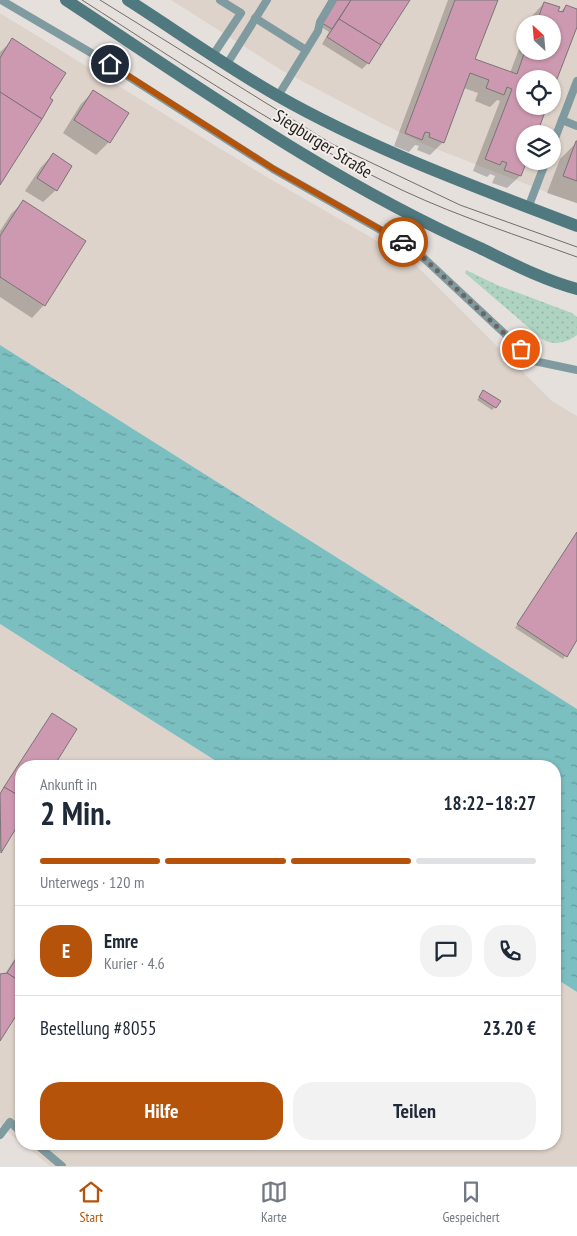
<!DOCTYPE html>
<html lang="de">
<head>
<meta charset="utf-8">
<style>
  body { margin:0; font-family:"PT Sans Narrow",sans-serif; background:#f2f2f3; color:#1f2937; height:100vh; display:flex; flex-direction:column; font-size:19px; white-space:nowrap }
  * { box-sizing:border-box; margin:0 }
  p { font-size:16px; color:#747a83 }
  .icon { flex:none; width:28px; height:28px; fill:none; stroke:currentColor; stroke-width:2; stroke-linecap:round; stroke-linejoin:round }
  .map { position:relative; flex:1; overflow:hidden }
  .drawer { position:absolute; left:15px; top:760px; width:546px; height:390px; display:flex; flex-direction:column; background:#fff; border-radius:20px; box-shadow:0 1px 4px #0004 }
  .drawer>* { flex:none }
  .needle { width:32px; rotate:334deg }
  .fabs { position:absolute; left:516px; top:15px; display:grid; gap:10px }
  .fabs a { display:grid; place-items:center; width:45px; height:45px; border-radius:50%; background:#fff; box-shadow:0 1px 4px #0004; font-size:25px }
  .pin { position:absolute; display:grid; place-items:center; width:42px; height:42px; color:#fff; margin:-21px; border:2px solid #fff; border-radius:50%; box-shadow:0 1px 5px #0007 }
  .courier { position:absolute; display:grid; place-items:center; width:50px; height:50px; margin:-25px; border:4px solid #b45309; border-radius:50%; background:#fff; color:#222; box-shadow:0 1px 6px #0007 }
  .headline em { font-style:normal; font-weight:700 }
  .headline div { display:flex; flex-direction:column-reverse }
  .headline { display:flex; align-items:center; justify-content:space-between; height:85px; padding:0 25px }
  h1 { font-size:32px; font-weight:700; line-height:38px }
  .bar { display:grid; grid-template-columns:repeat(4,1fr); gap:8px 5px; align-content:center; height:60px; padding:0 25px }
  .bar i { height:6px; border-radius:4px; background:#e0e1e3 }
  .bar .active { background:#b45309 }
  .bar p { grid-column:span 4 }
  .line { display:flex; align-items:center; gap:12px; padding:0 25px; border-top:1px solid #e0e1e3 }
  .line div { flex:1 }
  .round { display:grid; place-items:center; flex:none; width:52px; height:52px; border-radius:20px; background:#f2f2f3 }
  .button { display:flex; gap:10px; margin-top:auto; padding:10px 25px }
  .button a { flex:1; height:58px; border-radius:20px; background:#b45309; color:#fff; font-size:20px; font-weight:700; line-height:58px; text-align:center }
  .button a+a { background:#f2f2f3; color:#1f2937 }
  .dock { display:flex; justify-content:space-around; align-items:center; height:70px; border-top:1px solid #e0e1e3; background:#fff; font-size:14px; color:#747a83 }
  .dock a { display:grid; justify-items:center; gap:2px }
  .dock .active { color:#b45309 }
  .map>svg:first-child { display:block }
  .built { fill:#ded3ca; fill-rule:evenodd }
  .grass { fill:url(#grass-dots) }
  .water { fill:url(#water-ripples) }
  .shadow { fill:#0003 }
  .building { fill:#cd99b1; stroke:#7a7477 }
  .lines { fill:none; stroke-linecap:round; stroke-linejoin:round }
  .service { stroke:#809b9f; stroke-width:8 }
  .secondary { stroke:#50797f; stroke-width:12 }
  .tram { stroke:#716d6b; stroke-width:1 }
  .done { stroke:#696563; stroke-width:5; stroke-dasharray:0 9 }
  .route { stroke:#b45309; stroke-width:6 }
  .labels { text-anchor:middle; stroke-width:4; stroke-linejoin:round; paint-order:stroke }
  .street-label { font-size:18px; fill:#252322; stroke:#f3eeea }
</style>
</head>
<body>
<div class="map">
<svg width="577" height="1166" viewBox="0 0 577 1166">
  <defs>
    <pattern id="grass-dots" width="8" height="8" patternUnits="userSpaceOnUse" patternTransform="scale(1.25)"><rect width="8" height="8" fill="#aed3c0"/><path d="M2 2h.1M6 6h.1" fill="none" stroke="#96b5a5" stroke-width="1.8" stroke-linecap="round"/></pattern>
    <pattern id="water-ripples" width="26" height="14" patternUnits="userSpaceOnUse" patternTransform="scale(1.25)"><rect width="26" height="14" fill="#7bbfc1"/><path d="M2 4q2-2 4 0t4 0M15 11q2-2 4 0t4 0" fill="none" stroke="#659b9c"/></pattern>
  </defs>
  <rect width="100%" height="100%" fill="#e6e0dd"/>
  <g class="built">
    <path d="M171,0h406v204l-151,-59 -43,-21 -102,-54zM525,24h27v27h-27zM525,79h27v27h-27zM525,134h27v27h-27z"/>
    <polygon points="0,13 265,176 412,261 552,401 577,416 577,709 0,345"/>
    <polygon points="0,624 224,766 21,766 21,1143 0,1125"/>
    <polygon points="555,978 577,992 577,1166 50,1166 23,1144 555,1144"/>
  </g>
  <path class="grass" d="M466,270l31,15 75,28 5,4v18c-10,8 -24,11 -35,4l-77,-66z"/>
  <polygon class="water" points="0,345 577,709 577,992 555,978 555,766 224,766 0,624"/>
  <g class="shadow">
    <polygon points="336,0 408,0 368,63 362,69 322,44 329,32 320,26"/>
    <polygon points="448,0 496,0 474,60 510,73 525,33 525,51 552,51 552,24 529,24 532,16 544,3 560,12 566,6 577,11 577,24 552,79 525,79 525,161 520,176 507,188 492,183 495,176 490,174 487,177 473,171 500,101 497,100 490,107 475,101 478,93 464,88 443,142 430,155 417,150 419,146 415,145 409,152 394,146"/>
    <polygon points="13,40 0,183 0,52"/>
    <polygon points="93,92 109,142 96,155 63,133 81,104"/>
    <polygon points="577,142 577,203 547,193 560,159"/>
    <polygon points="53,155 56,190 43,202 25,191 41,167"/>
    <polygon points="23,202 44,305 32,318 0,297 0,231 11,214"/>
    <polygon points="481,394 495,407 492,410 477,400"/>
    <polygon points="577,532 577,638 563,659 515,628"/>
    <polygon points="52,715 75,730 53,766 21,766 21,818 0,852 0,794"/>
    <polygon points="21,949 21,1005 0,1039 0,974 5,974"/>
  </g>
  <g class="building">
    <polygon points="336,0 351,0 332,29 322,23"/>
    <polygon points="351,0 410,0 381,45 339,19"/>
    <polygon points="455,0 498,0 475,59 517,74 525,51 552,51 552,24 536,24 544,2 560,7 558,11 563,12 566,5 577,9 577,27 552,92 552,79 525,79 525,106 547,106 537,134 525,134 527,161 521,176 504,170 507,163 502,161 500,165 485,159 512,89 507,87 504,95 486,88 489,80 470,73 444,143 429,137 430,133 425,132 422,140 405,133"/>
    <polygon points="339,19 381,45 369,64 327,37"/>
    <polygon points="12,38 66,73 50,98 53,100 42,119 0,92 0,58"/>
    <polygon points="93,90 129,113 110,143 74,120"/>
    <polygon points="0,92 42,119 0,185"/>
    <polygon points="576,141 577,141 577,181 563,176"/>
    <polygon points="53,153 72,166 57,191 37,178"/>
    <polygon points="23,200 86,241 45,306 0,277 0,236"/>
    <polygon points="483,390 501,401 496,408 479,397"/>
    <polygon points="577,532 577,640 567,657 517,624"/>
    <polygon points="52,713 77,729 54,766 21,766 21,797 4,787"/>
    <polygon points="4,787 21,797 21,820 1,853 0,794"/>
    <polygon points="21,951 21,982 7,973"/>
    <polygon points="7,973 21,982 21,1008 0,1041 0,974"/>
  </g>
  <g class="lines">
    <g class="service">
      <polyline points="1,0 93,54 273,169 414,249 534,361 577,370"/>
      <polyline points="255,18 306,50"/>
      <polyline points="213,55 241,13 220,0"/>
      <polyline points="227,64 267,0"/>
      <polyline points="278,96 318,31 320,22 333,0"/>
      <polyline points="562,120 577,126"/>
      <polyline points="552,146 577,81"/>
      <polyline points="528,208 546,161"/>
      <polyline points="0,1135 10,1122 21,1132"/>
      <polyline points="36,1144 62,1166"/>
    </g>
    <g class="secondary">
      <path d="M66,0c134,88 267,183 414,248 31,15 63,32 97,41"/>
      <path d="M128,0c50,32 99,67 150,96 95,54 198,91 299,130"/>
    </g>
    <g class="tram">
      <path d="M82,0c105,67 209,138 322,191 56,26 115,45 173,66"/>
      <polyline points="100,0 332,144 460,205 577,247"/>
    </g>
  </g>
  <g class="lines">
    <polyline class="done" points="403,242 414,249 521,349"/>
    <polyline class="route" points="110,64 274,169 403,242"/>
  </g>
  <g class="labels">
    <g class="street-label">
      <text transform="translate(323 144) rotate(32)" y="6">Siegburger Straße</text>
    </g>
  </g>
</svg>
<div class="fabs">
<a><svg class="needle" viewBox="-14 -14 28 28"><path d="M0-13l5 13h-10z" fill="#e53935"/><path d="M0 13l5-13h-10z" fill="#747a83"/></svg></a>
<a><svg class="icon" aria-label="locate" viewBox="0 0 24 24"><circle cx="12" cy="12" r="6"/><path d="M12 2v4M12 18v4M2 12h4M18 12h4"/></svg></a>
<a><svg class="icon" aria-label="layers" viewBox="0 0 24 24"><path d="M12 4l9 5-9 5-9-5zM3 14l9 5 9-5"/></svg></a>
</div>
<div class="pin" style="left:521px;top:349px;background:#ea580c"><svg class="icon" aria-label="bag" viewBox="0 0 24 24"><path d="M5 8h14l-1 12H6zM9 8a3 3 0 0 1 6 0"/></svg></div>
<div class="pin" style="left:110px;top:64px;background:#1f2937"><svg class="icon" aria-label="home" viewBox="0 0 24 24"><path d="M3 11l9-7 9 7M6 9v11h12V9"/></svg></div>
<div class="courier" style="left:403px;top:242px"><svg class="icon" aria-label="car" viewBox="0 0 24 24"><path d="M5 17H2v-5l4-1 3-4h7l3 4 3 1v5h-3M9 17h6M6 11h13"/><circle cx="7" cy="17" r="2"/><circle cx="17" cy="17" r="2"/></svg></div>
<section class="drawer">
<div class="headline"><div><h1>2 Min.</h1><p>Ankunft in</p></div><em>18:22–18:27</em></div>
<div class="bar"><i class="active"></i><i class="active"></i><i class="active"></i><i></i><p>Unterwegs · 120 m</p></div>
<div class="line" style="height:90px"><b class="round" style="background:#b45309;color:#fff">E</b><div><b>Emre</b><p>Kurier · 4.6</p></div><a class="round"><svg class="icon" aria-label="chat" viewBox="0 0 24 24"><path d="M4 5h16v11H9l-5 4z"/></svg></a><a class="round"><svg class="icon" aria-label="phone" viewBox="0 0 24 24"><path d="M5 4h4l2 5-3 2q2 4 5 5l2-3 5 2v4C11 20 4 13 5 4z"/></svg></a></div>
<div class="line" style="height:65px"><div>Bestellung #8055</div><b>23.20 €</b></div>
<div class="button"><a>Hilfe</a><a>Teilen</a></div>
</section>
</div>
<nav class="dock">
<a class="active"><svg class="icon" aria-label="home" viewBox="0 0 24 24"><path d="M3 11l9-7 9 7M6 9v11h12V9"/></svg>Start</a>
<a><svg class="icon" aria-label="map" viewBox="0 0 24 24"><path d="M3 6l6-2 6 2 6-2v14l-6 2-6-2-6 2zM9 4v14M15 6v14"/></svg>Karte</a>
<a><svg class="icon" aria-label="saved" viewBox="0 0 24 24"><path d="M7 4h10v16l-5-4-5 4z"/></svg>Gespeichert</a>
</nav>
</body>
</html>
